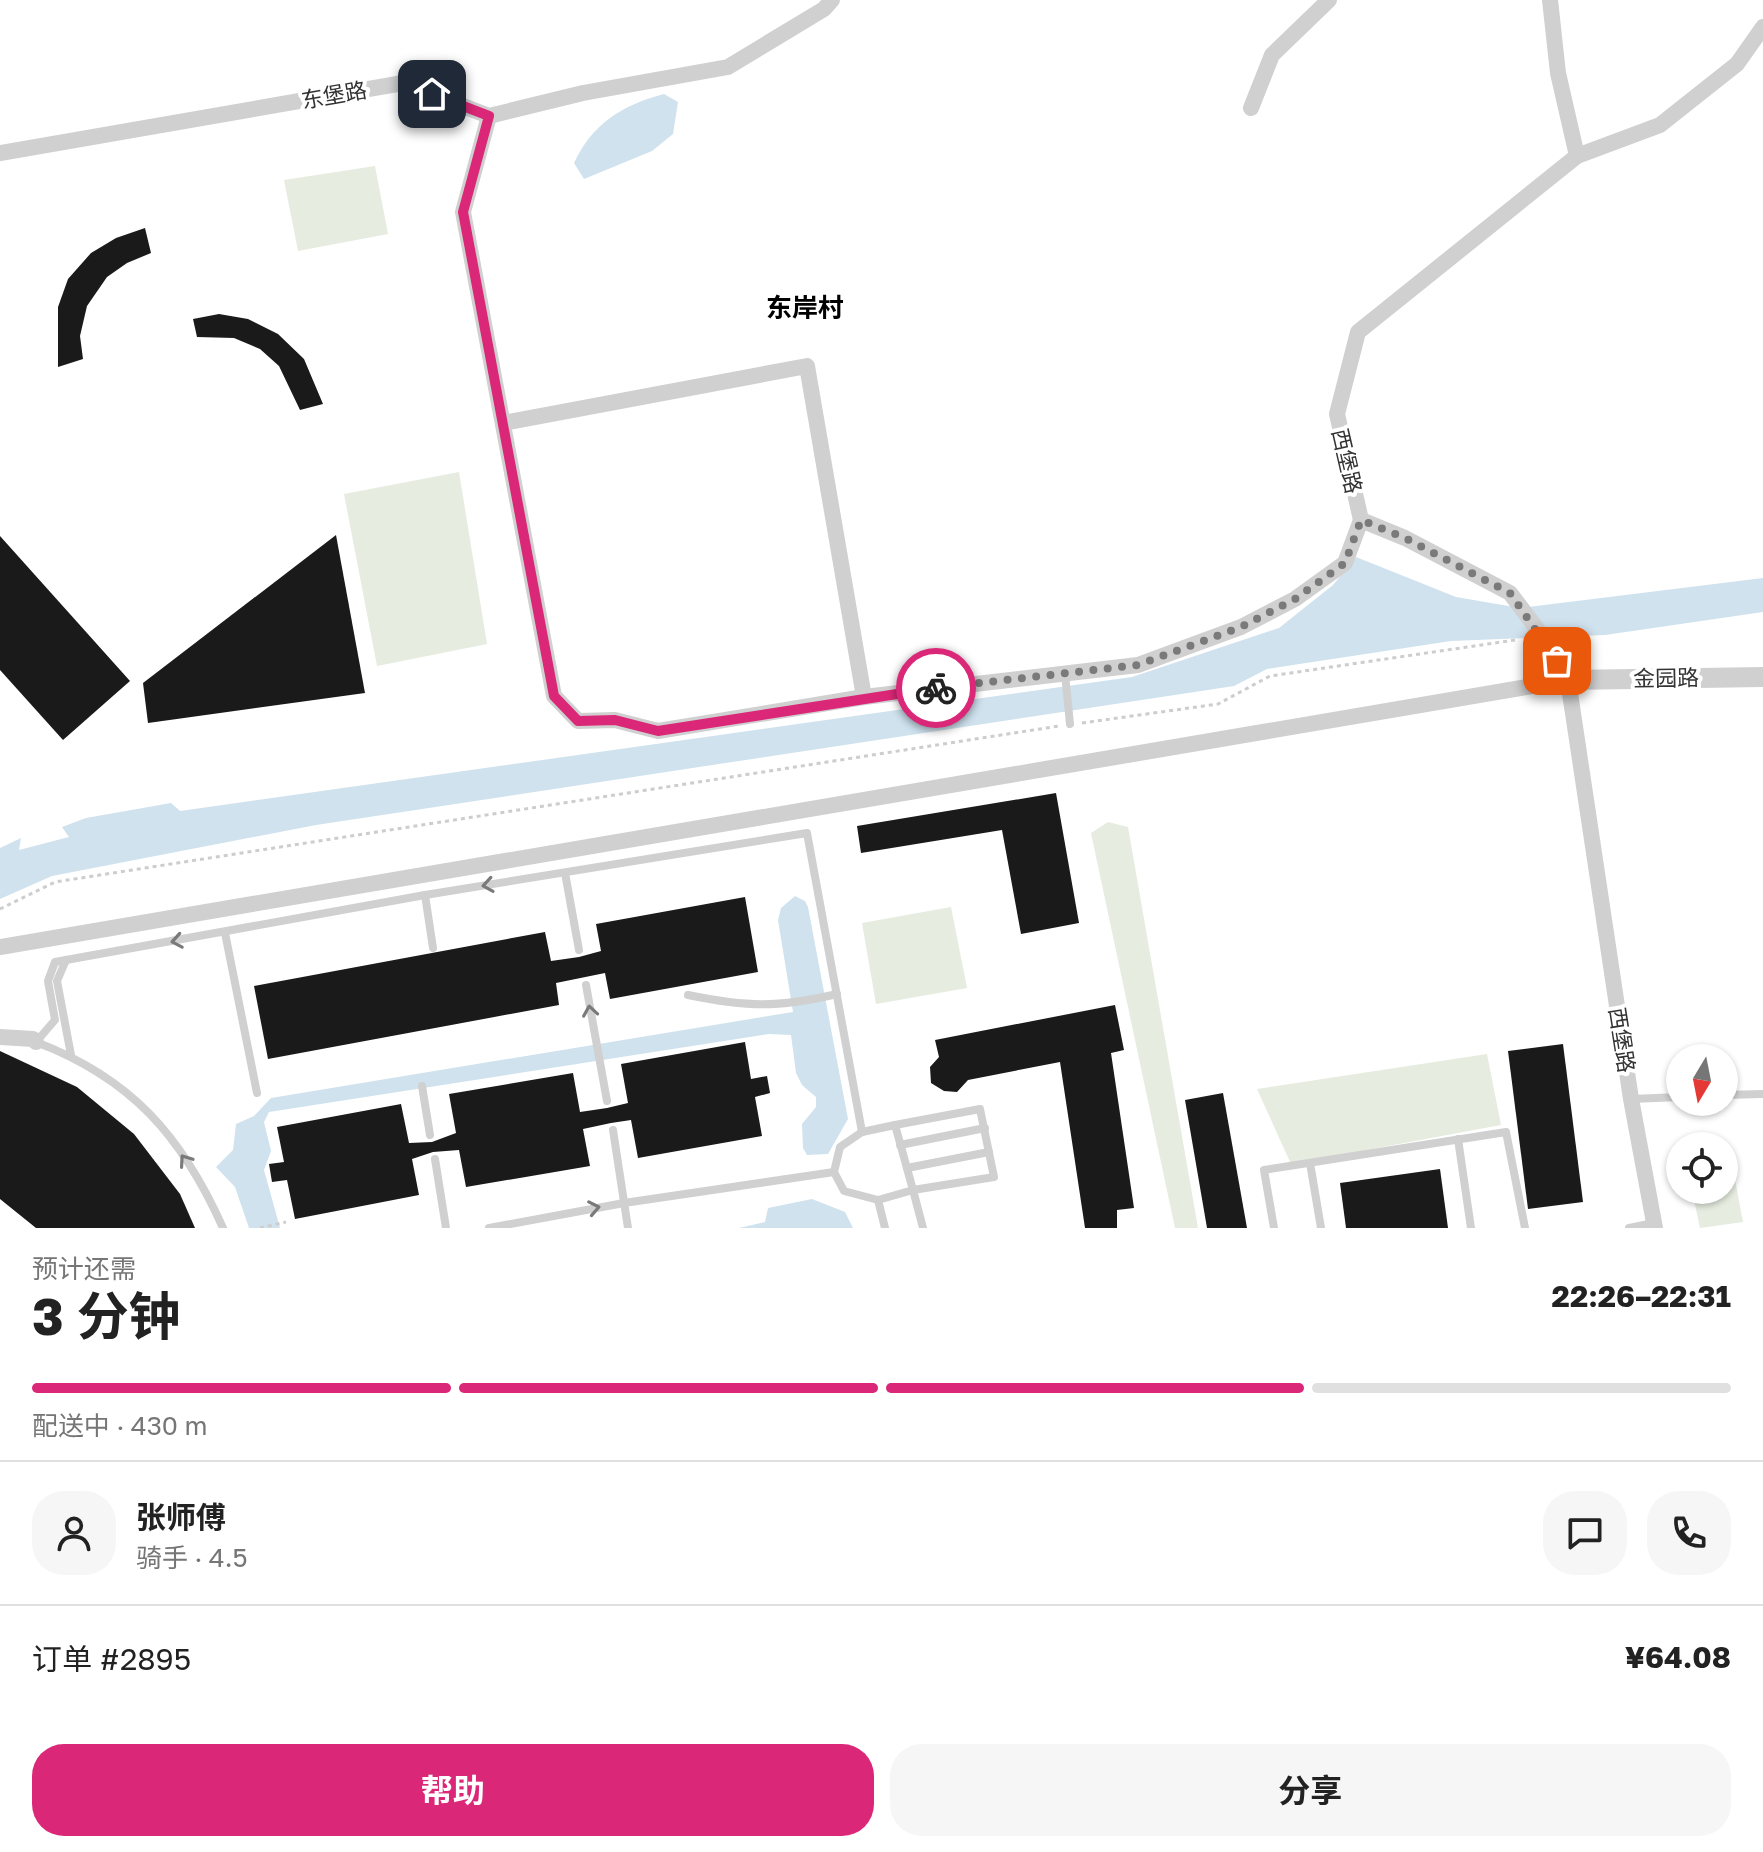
<!DOCTYPE html>
<html lang="zh">
<head>
<meta charset="utf-8">
<style>
  body { margin:0; font-family:"Golos Text","Noto Sans SC",sans-serif; background:#f6f6f6; color:#222; height:100vh; display:flex; flex-direction:column; font-size:30px; white-space:nowrap }
  * { box-sizing:border-box; margin:0 }
  p { font-size:26px; color:#767676 }
  .icon { flex:none; width:44px; height:44px; fill:none; stroke:currentColor; stroke-width:2; stroke-linecap:round; stroke-linejoin:round }
  .map { position:relative; height:1228px; overflow:hidden }
  .side { display:flex; flex-direction:column; background:#fff; flex:1 }
  .side>* { flex:none }
  .needle { width:52px; rotate:190deg }
  .tools { position:absolute; left:1666px; top:1044px; display:grid; gap:16px }
  .tools a { display:grid; place-items:center; width:72px; height:72px; border-radius:50%; background:#fff; box-shadow:0 2px 6px #0004; font-size:40px }
  .pin { position:absolute; display:grid; place-items:center; width:68px; height:68px; color:#fff; margin:-34px; border-radius:16px; box-shadow:0 4px 12px #0006 }
  .courier { position:absolute; display:grid; place-items:center; width:80px; height:80px; margin:-40px; border:6px solid #db2777; border-radius:50%; background:#fff; color:#222; box-shadow:0 2px 10px #0007 }
  .summary em { font-style:normal; font-weight:700 }
  .summary div { display:flex; flex-direction:column-reverse }
  .summary { display:flex; align-items:center; justify-content:space-between; height:136px; padding:0 32px }
  h1 { font-size:52px; font-weight:700; line-height:60px }
  .bar { display:grid; grid-template-columns:repeat(4,1fr); gap:12px 8px; align-content:center; height:96px; padding:0 32px }
  .bar i { height:10px; border-radius:6px; background:#e0e0e0 }
  .bar .on { background:#db2777 }
  .bar p { grid-column:span 4 }
  .line { display:flex; align-items:center; gap:20px; padding:0 32px; border-top:2px solid #e0e0e0 }
  .line div { flex:1 }
  .round { display:grid; place-items:center; flex:none; width:84px; height:84px; border-radius:32px; background:#f6f6f6 }
  .button { display:flex; gap:16px; margin-top:auto; padding:16px 32px }
  .button a { flex:1; height:92px; border-radius:32px; background:#db2777; color:#fff; font-size:32px; font-weight:700; line-height:92px; text-align:center }
  .button a+a { background:#f6f6f6; color:#222 }
  .map>svg:first-child { display:block }
  .green { fill:#e6ecdf }
  .water { fill:#cfe2ee }
  .building { fill:#1a1a1a }
  .lines { fill:none; stroke-linecap:round; stroke-linejoin:round }
  .path { stroke:#cdcdcd; stroke-width:3; stroke-dasharray:4 4; stroke-linecap:butt }
  .service { stroke:#d0d0d0; stroke-width:8 }
  .minor { stroke:#d0d0d0; stroke-width:16 }
  .tertiary { stroke:#d0d0d0; stroke-width:20 }
  .oneway { stroke:#7a7a7a }
  .done { stroke:#7a7a7a; stroke-width:8; stroke-dasharray:0 14.4 }
  .route { stroke:#db2777; stroke-width:10 }
  .labels { text-anchor:middle; stroke-width:8; stroke-linejoin:round; paint-order:stroke }
  .street-label { font-size:22px; fill:#333; stroke:#fff }
  .quarter-label { font-size:26px; font-weight:bold; fill:#000; stroke:#fff }
</style>
</head>
<body>
<div class="map">
<svg width="1763" height="1228" viewBox="0 0 1763 1228">
  <rect width="100%" height="100%" fill="#fff"/>
  <g class="green">
    <polygon points="375,166 388,234 298,251 284,180"/>
    <polygon points="459,472 487,644 377,666 344,494"/>
    <polygon points="1108,822 1128,827 1198,1228 1175,1228 1091,833"/>
    <polygon points="951,907 967,988 876,1004 862,923"/>
    <polygon points="1487,1054 1501,1125 1291,1164 1257,1089"/>
    <polygon points="1729,1148 1743,1222 1700,1228 1692,1190 1724,1190 1724,1149"/>
  </g>
  <g class="water">
    <path d="M664,94l14,8 -5,32 -21,17 -68,28 -10,-16c18,-39 48,-58 90,-69z"/>
    <polygon points="1356,557 1456,597 1520,608 1763,578 1763,612 1605,635 1451,641 1267,669 1234,686 316,825 52,876 0,899 0,848 21,838 19,850 69,837 62,827 86,818 171,803 180,811 1132,677 1279,628 1333,585"/>
    <polygon points="795,896 805,901 808,907 848,1119 828,1154 807,1155 803,1148 802,1124 816,1107 816,1097 802,1085 796,1073 791,1035 769,1034 269,1112 264,1122 271,1151 264,1170 280,1228 249,1228 235,1187 216,1167 233,1150 236,1124 254,1116 271,1098 793,1012 778,920 781,908"/>
    <polygon points="812,1199 845,1212 853,1228 739,1228 765,1222 768,1208"/>
  </g>
  <g class="building">
    <polygon points="145,228 151,253 127,263 107,277 87,306 80,336 83,359 58,367 58,307 68,279 91,253 116,238"/>
    <polygon points="219,314 248,319 278,334 304,359 323,404 300,410 279,366 260,349 234,338 197,337 193,319"/>
    <polygon points="336,535 365,693 148,723 143,683"/>
    <polygon points="0,536 130,681 63,740 0,670"/>
    <polygon points="1056,793 1079,923 1021,934 1002,830 861,853 857,826"/>
    <polygon points="745,897 758,972 610,999 605,973 556,983 559,1005 268,1059 254,986 545,932 551,961 579,957 601,951 596,924"/>
    <polygon points="1115,1005 1124,1050 1111,1053 1134,1208 1117,1210 1117,1228 1085,1228 1060,1062 968,1080 957,1092 944,1091 931,1083 930,1067 939,1057 935,1040"/>
    <polygon points="745,1042 751,1079 767,1076 770,1093 755,1097 762,1136 638,1158 631,1120 611,1123 583,1129 590,1166 466,1187 459,1150 433,1152 412,1159 419,1195 295,1219 287,1180 272,1182 269,1164 284,1162 277,1127 401,1104 409,1143 432,1142 456,1133 449,1094 573,1073 580,1112 607,1108 628,1103 621,1064"/>
    <polygon points="1563,1044 1583,1202 1528,1209 1508,1051"/>
    <polygon points="0,1051 77,1087 134,1134 180,1194 195,1228 36,1228 0,1199"/>
    <polygon points="1223,1093 1247,1228 1207,1228 1185,1100"/>
    <polygon points="1440,1169 1448,1228 1346,1228 1340,1183"/>
  </g>
  <g class="lines">
    <g class="path">
      <polyline points="1082,723 1218,704 1270,676 1515,640"/>
      <polyline points="0,909 55,882 1059,726"/>
      <polyline points="260,1228 286,1222"/>
    </g>
    <g class="service">
      <polyline points="1065,674 1070,724"/>
      <polyline points="565,873 579,950"/>
      <polyline points="425,895 433,948"/>
      <polyline points="225,933 257,1093"/>
      <polyline points="66,960 57,981 71,1055"/>
      <polyline points="586,985 607,1101"/>
      <path d="M688,995c58,12 90,13 149,-1"/>
      <polyline points="422,1086 430,1135"/>
      <polyline points="1724,1095 1763,1094"/>
      <polyline points="1631,1099 1680,1097"/>
      <polyline points="895,1125 980,1109 994,1177 913,1190 923,1228"/>
      <polygon points="895,1125 913,1190 878,1200 844,1191 834,1172 840,1147 862,1132"/>
      <polyline points="613,1130 628,1228"/>
      <polyline points="1458,1139 1471,1228"/>
      <polyline points="900,1145 985,1128"/>
      <polyline points="435,1159 446,1228"/>
      <polyline points="1310,1163 1321,1228"/>
      <polyline points="907,1168 989,1152"/>
      <polyline points="878,1200 885,1228"/>
      <path d="M223,1228c-41,-92 -92,-150 -187,-186l19,-22 -7,-39 7,-19 370,-67 382,-62 55,299"/>
      <polyline points="489,1228 624,1203 834,1172"/>
      <polyline points="1274,1228 1264,1170 1506,1132 1525,1228"/>
      <polyline points="1629,1228 1654,1223"/>
    </g>
    <g class="minor">
      <polyline points="1550,0 1558,73 1577,156"/>
      <polyline points="1251,108 1272,55 1329,0"/>
      <polyline points="489,116 463,212 554,696 578,721 615,720 658,731 864,697 1138,665 1241,627 1295,599 1345,563 1361,520"/>
      <polyline points="0,153 403,83 489,116 583,93 728,67 824,9 832,0"/>
      <polyline points="503,423 807,366 864,697"/>
      <polyline points="0,947 1568,680"/>
      <polyline points="0,1037 33,1039 36,1042"/>
      <polyline points="1655,1228 1631,1099 1568,680 1543,637 1510,593 1405,538 1361,520 1337,414 1358,332 1577,156 1660,125 1737,64 1763,27"/>
    </g>
    <polyline class="tertiary" points="1568,680 1763,677"/>
  </g>
  <defs><path id="oneway-chevron" d="M-2-3.5L2.5 0L-2 3.5" fill="none" stroke-width="1.6" stroke-linecap="round" stroke-linejoin="round" transform="scale(2)"/></defs>
  <g class="oneway">
    <use href="#oneway-chevron" transform="translate(488 885) rotate(171)"/>
    <use href="#oneway-chevron" transform="translate(177 941) rotate(170)"/>
    <use href="#oneway-chevron" transform="translate(590 1011) rotate(-99)"/>
    <use href="#oneway-chevron" transform="translate(185 1160) rotate(-125)"/>
    <use href="#oneway-chevron" transform="translate(594 1208) rotate(-11)"/>
  </g>
  <g class="lines">
    <polyline class="done" points="936,688 1138,665 1241,627 1295,599 1345,563 1361,520 1405,538 1510,593 1557,661"/>
    <polyline class="route" points="432,94 489,116 463,212 554,696 578,721 615,720 658,731 936,688"/>
  </g>
  <g class="labels">
    <g class="street-label">
      <text transform="translate(334 95) rotate(-10)" y="8">东堡路</text>
      <text transform="translate(1347 461) rotate(77)" y="8">西堡路</text>
      <text transform="translate(1666 678) rotate(-1)" y="8">金园路</text>
      <text transform="translate(1622 1040) rotate(81)" y="8">西堡路</text>
    </g>
    <g class="quarter-label">
      <text x="805" y="317">东岸村</text>
    </g>
  </g>
</svg>
<div class="tools">
<a><svg class="needle" viewBox="-14 -14 28 28"><path d="M0-13l5 13h-10z" fill="#e53935"/><path d="M0 13l5-13h-10z" fill="#767676"/></svg></a>
<a><svg class="icon" aria-label="locate" viewBox="0 0 24 24"><circle cx="12" cy="12" r="6"/><path d="M12 2v4M12 18v4M2 12h4M18 12h4"/></svg></a>
</div>
<div class="pin" style="left:1557px;top:661px;background:#ea580c"><svg class="icon" aria-label="bag" viewBox="0 0 24 24"><path d="M5 8h14l-1 12H6zM9 8a3 3 0 0 1 6 0"/></svg></div>
<div class="pin" style="left:432px;top:94px;background:#1f2937"><svg class="icon" aria-label="home" viewBox="0 0 24 24"><path d="M3 11l9-7 9 7M6 9v11h12V9"/></svg></div>
<div class="courier" style="left:936px;top:688px"><svg class="icon" aria-label="bike" viewBox="0 0 24 24"><circle cx="6" cy="16" r="4"/><circle cx="18" cy="16" r="4"/><path d="M6 16l4-8h5l3 8M10 8l3 8H6M13 5h3"/></svg></div>
</div>
<section class="side">
<div class="summary"><div><h1>3 分钟</h1><p>预计还需</p></div><em>22:26–22:31</em></div>
<div class="bar"><i class="on"></i><i class="on"></i><i class="on"></i><i></i><p>配送中 · 430 m</p></div>
<div class="line" style="height:144px"><a class="round"><svg class="icon" aria-label="person" viewBox="0 0 24 24"><circle cx="12" cy="8" r="4"/><path d="M4 21q1-7 8-7t8 7"/></svg></a><div><b>张师傅</b><p>骑手 · 4.5</p></div><a class="round"><svg class="icon" aria-label="chat" viewBox="0 0 24 24"><path d="M4 5h16v11H9l-5 4z"/></svg></a><a class="round"><svg class="icon" aria-label="phone" viewBox="0 0 24 24"><path d="M5 4h4l2 5-3 2q2 4 5 5l2-3 5 2v4C11 20 4 13 5 4z"/></svg></a></div>
<div class="line" style="height:104px"><div>订单 #2895</div><b>¥64.08</b></div>
<div class="button"><a>帮助</a><a>分享</a></div>
</section>
</body>
</html>
